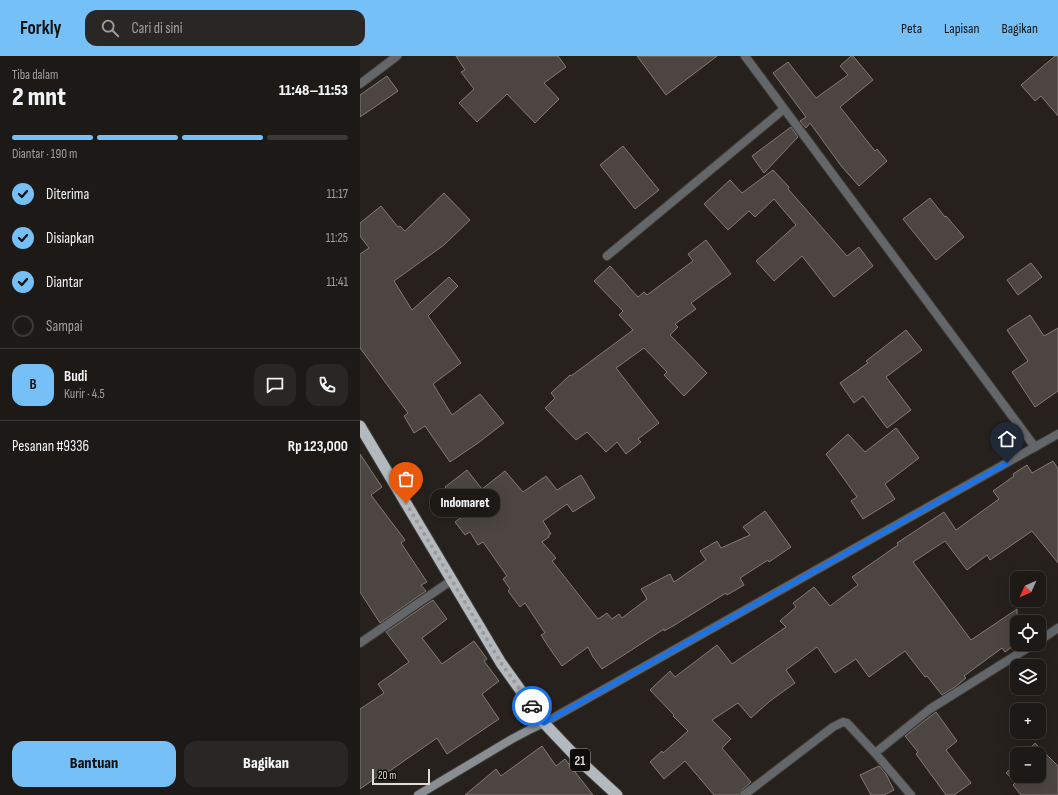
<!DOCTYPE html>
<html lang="id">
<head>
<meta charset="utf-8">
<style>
  body { margin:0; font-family:"Sofia Sans Condensed",sans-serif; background:#2a2623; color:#f1f3f6; height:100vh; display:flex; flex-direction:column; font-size:15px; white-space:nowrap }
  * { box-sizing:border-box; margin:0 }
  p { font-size:13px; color:#a0a0a1 }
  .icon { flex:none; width:22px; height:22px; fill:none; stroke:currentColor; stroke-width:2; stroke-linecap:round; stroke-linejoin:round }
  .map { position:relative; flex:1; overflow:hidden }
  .sheet { display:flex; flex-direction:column; background:#1d1916; width:360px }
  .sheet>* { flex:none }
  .needle { width:26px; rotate:225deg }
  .buttons { position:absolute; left:650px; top:515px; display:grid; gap:8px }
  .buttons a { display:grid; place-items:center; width:36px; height:36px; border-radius:8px; background:#1d1916; box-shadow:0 4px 16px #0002,0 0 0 1px #3b3835; font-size:20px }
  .scale { position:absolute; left:12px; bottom:10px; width:58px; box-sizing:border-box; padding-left:4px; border:2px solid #dfdbd8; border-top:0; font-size:11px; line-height:14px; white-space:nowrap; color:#dfdbd8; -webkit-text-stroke:3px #0e0c0a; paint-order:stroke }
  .pin { position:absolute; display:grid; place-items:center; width:34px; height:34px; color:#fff; margin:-41px -17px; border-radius:50% 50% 50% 0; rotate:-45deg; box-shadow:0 0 4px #0007 }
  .pin .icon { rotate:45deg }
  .courier { position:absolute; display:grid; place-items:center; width:40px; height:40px; margin:-20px; border:3px solid #1a73e8; border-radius:50%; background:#fff; color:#222; box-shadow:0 1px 5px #0007 }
  .bubble { position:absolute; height:28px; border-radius:12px; background:#1d1916; box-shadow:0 4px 16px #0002,0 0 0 1px #3b3835; font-size:13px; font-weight:800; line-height:28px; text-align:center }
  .summary em { font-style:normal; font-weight:800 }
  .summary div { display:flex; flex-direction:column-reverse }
  .summary { display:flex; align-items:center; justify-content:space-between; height:68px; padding:0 12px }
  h1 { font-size:26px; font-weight:800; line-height:30px }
  .bar { display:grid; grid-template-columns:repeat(4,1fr); gap:6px 4px; align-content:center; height:48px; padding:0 12px }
  .bar i { height:5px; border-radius:3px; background:#3b3835 }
  .bar .on { background:#75c0f6 }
  .bar p { grid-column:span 4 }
  .line { display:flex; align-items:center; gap:10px; padding:0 12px; border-top:1px solid #3b3835 }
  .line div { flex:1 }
  .round { display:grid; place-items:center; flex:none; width:42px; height:42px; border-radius:12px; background:#2a2623 }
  ol { padding:0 12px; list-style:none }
  li { display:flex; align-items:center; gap:12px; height:44px }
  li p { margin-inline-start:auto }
  li .icon { padding:4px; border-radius:50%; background:#75c0f6; color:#111; stroke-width:4 }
  li:last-child { color:#a0a0a1 }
  li i { width:22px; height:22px; border:2px solid #3b3835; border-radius:50% }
  .button { display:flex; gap:8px; margin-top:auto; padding:8px 12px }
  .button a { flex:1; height:46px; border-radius:12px; background:#75c0f6; color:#111; font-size:16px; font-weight:800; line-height:46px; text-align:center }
  .button a+a { background:#2a2623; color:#f1f3f6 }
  header { display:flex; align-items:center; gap:24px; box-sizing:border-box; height:56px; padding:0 20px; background:#75c0f6; color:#111 }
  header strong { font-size:19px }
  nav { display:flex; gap:22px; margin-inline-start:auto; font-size:14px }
  .search { width:280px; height:36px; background:#2a2623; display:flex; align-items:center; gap:10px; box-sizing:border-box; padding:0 14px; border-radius:12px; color:#a0a0a1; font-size:15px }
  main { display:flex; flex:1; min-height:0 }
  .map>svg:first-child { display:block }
  .building { fill:#4c4541; stroke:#827b76 }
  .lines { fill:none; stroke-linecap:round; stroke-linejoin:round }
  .minor-casing { stroke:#413b37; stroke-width:10 }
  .tertiary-casing { stroke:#413b37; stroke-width:10 }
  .secondary-casing { stroke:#413b37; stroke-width:10 }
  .trunk-casing { stroke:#413b37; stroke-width:13 }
  .minor { stroke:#646769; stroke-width:8 }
  .tertiary { stroke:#646769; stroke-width:8 }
  .secondary { stroke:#898e92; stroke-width:8 }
  .trunk { stroke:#b2babf; stroke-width:11 }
  .done { stroke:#9f9a97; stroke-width:4; stroke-dasharray:0 7.2 }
  .route { stroke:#1a73e8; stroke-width:5 }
  .labels { text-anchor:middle; stroke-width:4; stroke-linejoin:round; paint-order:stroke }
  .shield { fill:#0e0c0a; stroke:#a09d9a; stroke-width:1 }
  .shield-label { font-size:13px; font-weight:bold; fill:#dfdbd8 }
</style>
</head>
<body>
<header>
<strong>Forkly</strong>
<div class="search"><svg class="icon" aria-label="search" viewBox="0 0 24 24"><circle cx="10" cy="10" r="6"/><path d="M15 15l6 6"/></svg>Cari di sini</div>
<nav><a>Peta</a><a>Lapisan</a><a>Bagikan</a></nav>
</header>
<main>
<section class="sheet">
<div class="summary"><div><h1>2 mnt</h1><p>Tiba dalam</p></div><em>11:48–11:53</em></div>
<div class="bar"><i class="on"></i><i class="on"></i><i class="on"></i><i></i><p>Diantar · 190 m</p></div>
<ol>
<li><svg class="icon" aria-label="check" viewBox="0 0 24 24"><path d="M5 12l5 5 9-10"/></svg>Diterima<p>11:17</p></li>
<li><svg class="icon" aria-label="check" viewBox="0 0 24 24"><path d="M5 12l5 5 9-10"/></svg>Disiapkan<p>11:25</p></li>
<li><svg class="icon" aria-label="check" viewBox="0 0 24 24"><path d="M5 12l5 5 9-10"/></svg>Diantar<p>11:41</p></li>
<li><i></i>Sampai</li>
</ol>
<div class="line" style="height:72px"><b class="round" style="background:#75c0f6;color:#111">B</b><div><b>Budi</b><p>Kurir · 4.5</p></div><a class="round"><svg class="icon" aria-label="chat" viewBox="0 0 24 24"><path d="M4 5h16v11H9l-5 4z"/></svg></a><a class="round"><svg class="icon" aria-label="phone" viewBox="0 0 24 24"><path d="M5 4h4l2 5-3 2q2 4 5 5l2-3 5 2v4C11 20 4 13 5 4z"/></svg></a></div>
<div class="line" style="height:52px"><div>Pesanan #9336</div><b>Rp 123,000</b></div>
<div class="button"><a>Bantuan</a><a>Bagikan</a></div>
</section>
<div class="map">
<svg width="698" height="739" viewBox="0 0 698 739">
  <rect width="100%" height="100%" fill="#27211d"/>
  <g class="building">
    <polygon points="96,0 198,0 206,11 184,27 199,43 175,67 147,38 117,66 99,47 114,33 101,16 105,14"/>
    <polygon points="277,0 357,0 306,39"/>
    <polygon points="491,0 493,0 513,24 480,51 515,95 517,93 527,105 499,130 482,111 450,67 446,72 440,65 446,61 413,17 428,6 456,42 488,19 480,10"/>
    <polygon points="695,0 698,0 698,60 681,40 675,45 661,29"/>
    <polygon points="27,20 38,35 0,61 0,39"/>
    <polygon points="431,71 438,81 404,117 392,100"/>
    <polygon points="263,90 299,134 275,153 240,109"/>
    <polygon points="413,114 429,131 428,133 487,200 499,191 513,210 474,241 442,200 414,225 396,205 436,169 414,143 395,161 389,155 368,174 344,148 370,124 382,137"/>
    <polygon points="84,137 110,164 84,189 34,225 52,254 89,221 98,230 68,260 101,307 73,328 92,359 120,338 144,367 118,387 90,406 65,370 54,377 44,360 48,357 0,292 0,198 9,192 0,180 0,167 21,150 38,171 40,170 45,175"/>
    <polygon points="570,142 585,161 586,160 604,181 576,204 543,163"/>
    <polygon points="346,184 371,218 331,247 336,253 315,268 318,271 310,279 347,317 324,340 304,319 307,316 284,292 256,312 299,367 278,383 281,386 266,398 257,386 246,396 227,376 216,384 185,352 195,342 191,337 210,319 211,320 273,274 259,259 263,255 234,225 250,210 278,241 284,236 287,239 333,205 328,198"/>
    <polygon points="671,207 682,221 658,239 647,224"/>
    <polygon points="670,259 684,280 698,272 698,335 675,351 652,316 668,305 647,274"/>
    <polygon points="546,274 562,294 526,321 551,354 527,372 503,340 494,347 480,327 508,307 506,305"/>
    <polygon points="536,372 559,402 525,428 535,443 503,463 491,445 497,441 466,398 488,378 505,396"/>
    <polygon points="0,398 22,431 11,439 45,484 41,487 67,526 61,529 66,535 20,567 0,536"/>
    <polygon points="693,405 698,413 698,507 672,475 630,504 627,499 607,514 585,485 553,506 611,584 657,553 657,587 645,596 642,592 604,620 606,622 595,631 582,639 567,620 565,621 545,595 509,621 496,603 475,617 457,591 426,614 435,627 410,645 391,662 378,647 352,664 371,683 362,692 391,726 381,735 379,739 354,739 325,705 304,723 290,706 302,695 303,697 328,675 313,660 314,659 290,634 310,615 315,621 357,589 372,608 426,571 420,565 436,551 433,547 454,531 470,550 498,529 492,521 538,489 537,487 584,456 596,474 639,443 633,435 654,420 653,418 667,409 672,417"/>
    <polygon points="107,414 122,433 145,415 163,436 186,420 197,434 221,419 235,442 213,456 207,448 183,465 191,478 189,478 189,481 182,486 196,502 192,505 238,563 247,557 252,563 259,558 262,562 287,543 281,533 310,518 314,526 346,504 340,495 357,485 361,492 390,479 383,471 405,455 431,491 409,506 408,504 380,522 384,529 367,539 366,537 313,570 304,575 304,573 242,613 233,601 228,591 202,610 188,590 181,579 185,577 165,547 160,551 148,535 150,533 143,523 147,520 123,486 118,489 110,476 105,479 95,466 103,460 95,449 98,447 85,431"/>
    <polygon points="73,544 87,563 62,582 82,608 114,585 127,603 124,605 139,625 122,638 139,663 87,698 77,682 18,723 17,721 0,733 0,653 24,637 18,628 49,606 26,576"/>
    <polygon points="576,656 597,685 586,694 611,727 594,739 586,739 556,698 558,696 545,680"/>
    <polygon points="675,687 698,710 698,739 661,739 653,729 656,726 646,717 657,706 657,720 679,720 679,698 665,698"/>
    <polygon points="182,690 196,710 205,703 233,739 105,739 136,713 141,720"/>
    <polygon points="519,710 526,718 534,734 524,739 511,739 500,719"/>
  </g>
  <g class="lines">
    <defs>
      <g id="minor">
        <polyline points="385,0 675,391"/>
        <polyline points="0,28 37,0"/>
        <polyline points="247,200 424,53"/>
        <polyline points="679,585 698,572"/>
        <polyline points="0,587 92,524"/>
        <polyline points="515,697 551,739"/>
        <polyline points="384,739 473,671 483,666 487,667 515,697 570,653 674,588"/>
      </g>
      <polyline id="tertiary" points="184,667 698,378"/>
      <polyline id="secondary" points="58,739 152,683 169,674 184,667"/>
      <polyline id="trunk" points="0,370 141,607 184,667 221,706 257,739"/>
    </defs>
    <use href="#minor" class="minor-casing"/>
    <use href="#tertiary" class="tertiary-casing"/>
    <use href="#secondary" class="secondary-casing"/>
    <use href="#trunk" class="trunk-casing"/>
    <use href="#minor" class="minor"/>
    <use href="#tertiary" class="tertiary"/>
    <use href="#secondary" class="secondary"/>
    <use href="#trunk" class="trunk"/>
  </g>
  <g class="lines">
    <polyline class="done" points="46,447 141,607 172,650"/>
    <polyline class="route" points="172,650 184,667 647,407"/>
  </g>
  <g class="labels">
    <rect class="shield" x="210" y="693" width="20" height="22" rx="3"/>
    <g class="shield-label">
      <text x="220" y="709">21</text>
    </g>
  </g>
</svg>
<div class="buttons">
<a><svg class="needle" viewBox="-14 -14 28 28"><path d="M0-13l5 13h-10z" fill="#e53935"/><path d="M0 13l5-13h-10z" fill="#a0a0a1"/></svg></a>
<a><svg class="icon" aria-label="locate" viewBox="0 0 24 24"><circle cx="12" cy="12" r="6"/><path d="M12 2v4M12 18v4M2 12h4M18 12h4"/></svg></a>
<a><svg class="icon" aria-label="layers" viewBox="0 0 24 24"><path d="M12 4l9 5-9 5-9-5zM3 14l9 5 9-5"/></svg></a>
<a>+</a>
<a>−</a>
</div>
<div class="scale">20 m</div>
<div class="pin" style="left:46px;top:447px;background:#ea580c"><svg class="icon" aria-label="bag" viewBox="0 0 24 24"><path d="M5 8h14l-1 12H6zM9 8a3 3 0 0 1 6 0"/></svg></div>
<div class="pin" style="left:647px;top:407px;background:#1f2937"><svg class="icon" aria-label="home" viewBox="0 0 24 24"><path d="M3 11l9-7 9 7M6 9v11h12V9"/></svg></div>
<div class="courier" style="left:172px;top:650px"><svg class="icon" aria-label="car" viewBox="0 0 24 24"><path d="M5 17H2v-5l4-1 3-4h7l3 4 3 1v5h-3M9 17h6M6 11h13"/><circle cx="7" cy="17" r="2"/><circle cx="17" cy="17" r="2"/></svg></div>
<div class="bubble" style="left:70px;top:433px;width:70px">Indomaret</div>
</div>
</main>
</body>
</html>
